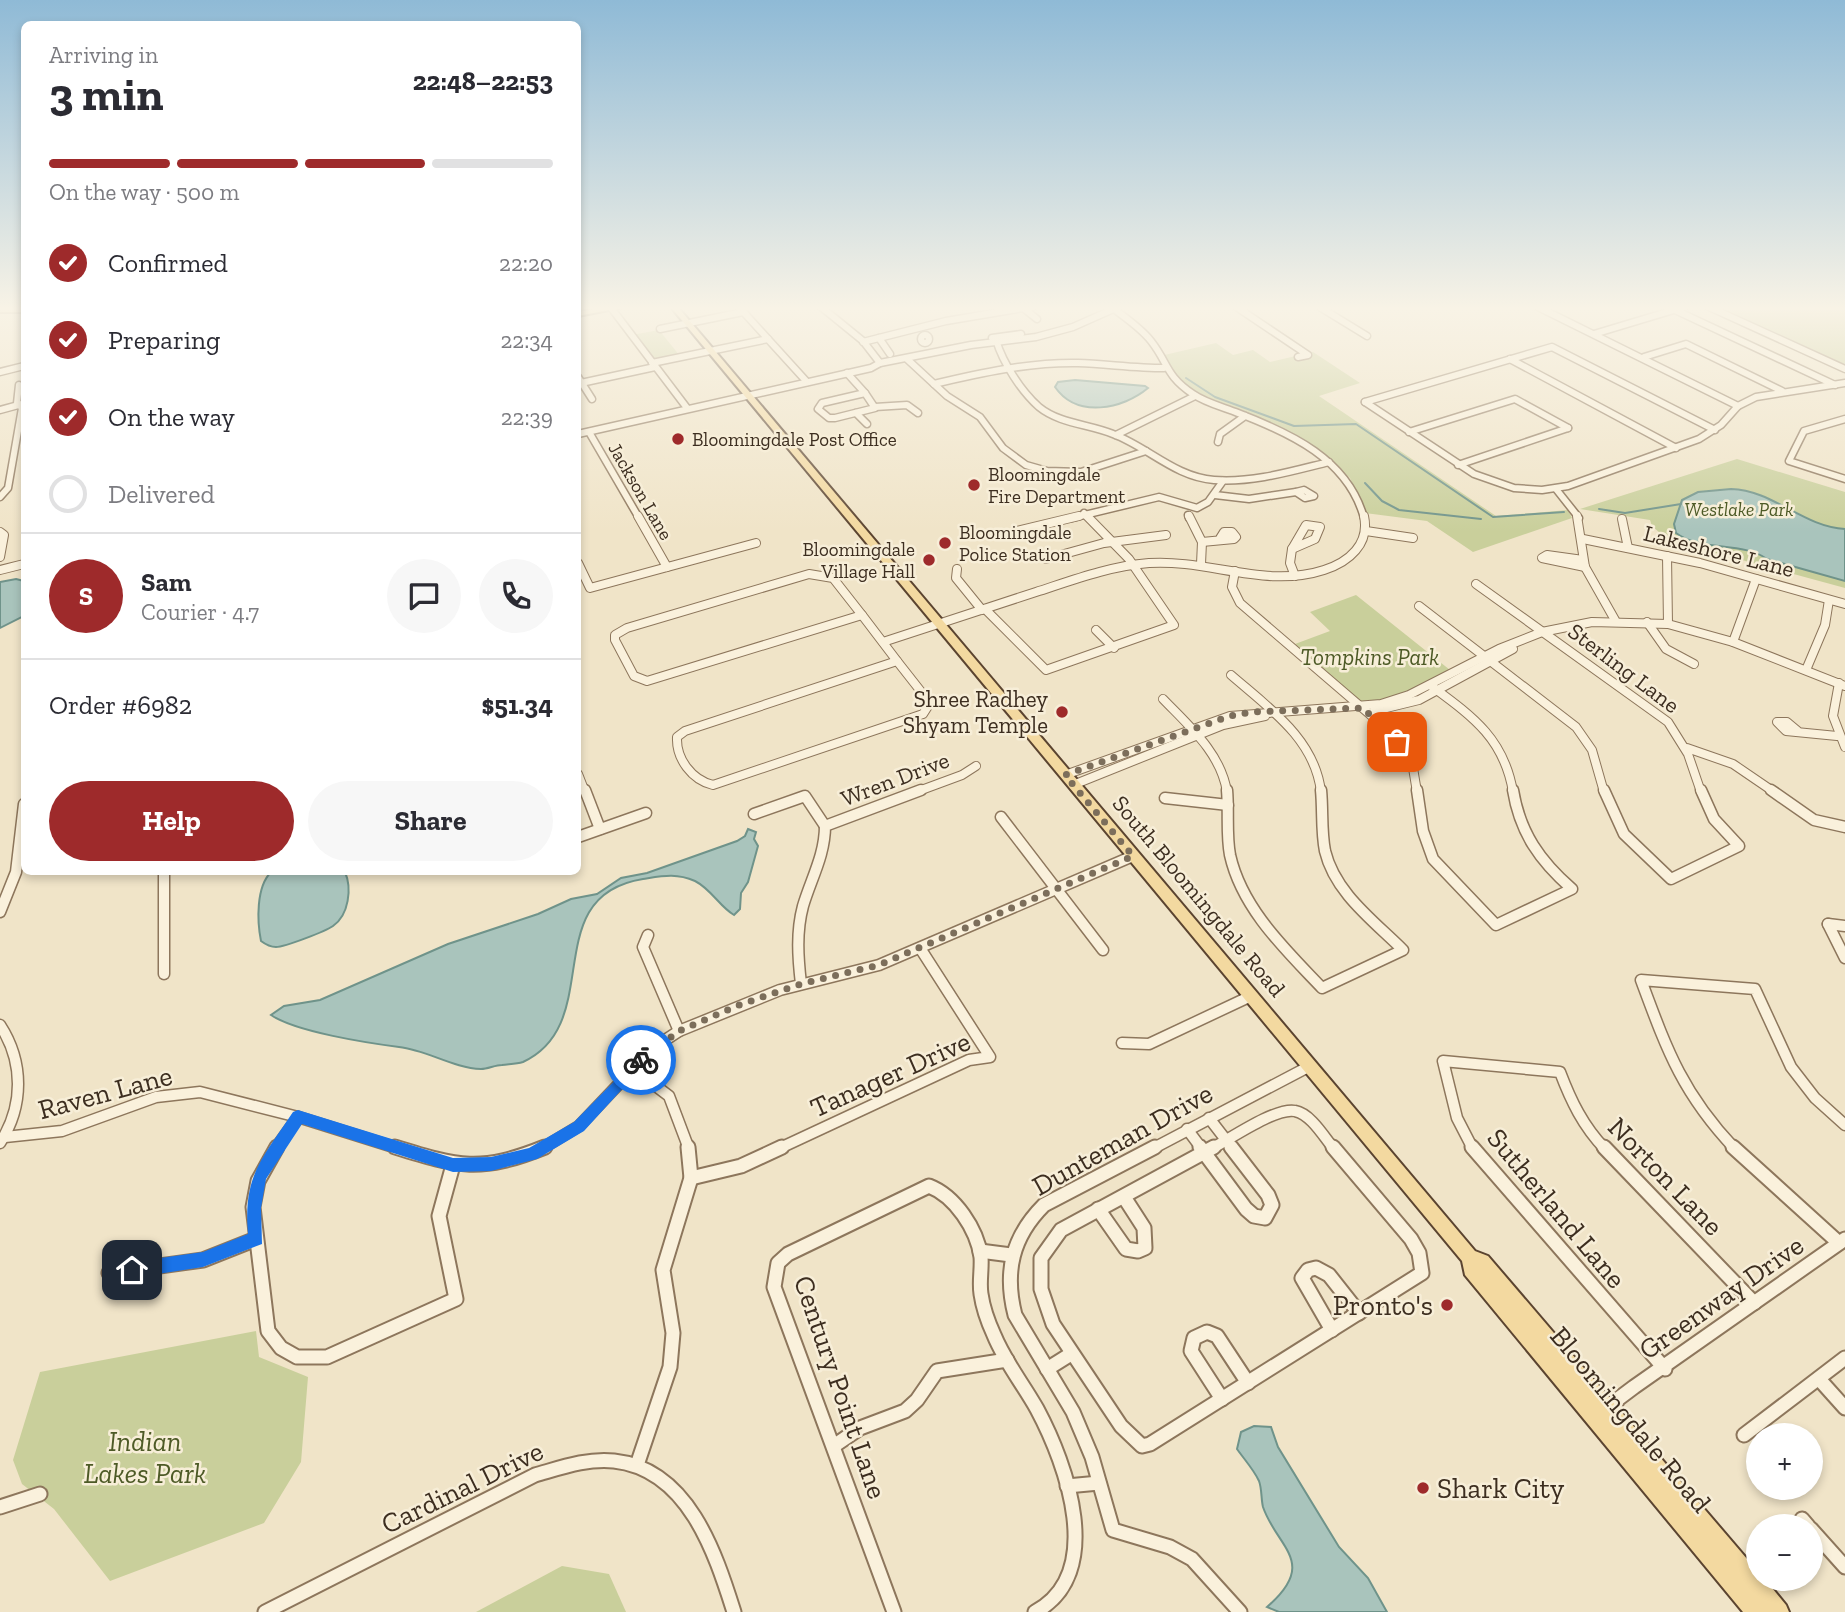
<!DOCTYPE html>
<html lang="en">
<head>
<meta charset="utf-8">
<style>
  body { margin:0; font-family:"Zilla Slab",serif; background:#f7f7f7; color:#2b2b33; height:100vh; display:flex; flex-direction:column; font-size:26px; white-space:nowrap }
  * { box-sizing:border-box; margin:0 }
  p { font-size:23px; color:#7c7c81 }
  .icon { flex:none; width:38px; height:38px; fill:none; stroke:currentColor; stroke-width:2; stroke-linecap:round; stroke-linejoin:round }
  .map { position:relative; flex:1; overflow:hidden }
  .sheet { position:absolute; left:21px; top:21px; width:560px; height:854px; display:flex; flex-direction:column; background:#fff; border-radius:10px; box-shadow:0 4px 10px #0003 }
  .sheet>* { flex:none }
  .fabs { position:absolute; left:1746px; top:1423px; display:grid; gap:14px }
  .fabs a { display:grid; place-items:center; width:77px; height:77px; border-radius:50%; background:#fff; box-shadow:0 4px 10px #0003; font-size:35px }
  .pin { position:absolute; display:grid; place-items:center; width:60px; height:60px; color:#fff; margin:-30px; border-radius:14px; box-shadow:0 4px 10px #0006 }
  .courier { position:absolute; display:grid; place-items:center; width:70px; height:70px; margin:-35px; border:5px solid #1a73e8; border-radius:50%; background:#fff; color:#222; box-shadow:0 2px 9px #0007 }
  .headline em { font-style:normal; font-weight:700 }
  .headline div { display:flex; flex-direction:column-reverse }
  .headline { display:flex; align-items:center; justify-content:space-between; height:119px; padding:0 28px }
  h1 { font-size:46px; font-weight:700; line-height:52px }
  .bar { display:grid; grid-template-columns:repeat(4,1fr); gap:10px 7px; align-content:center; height:84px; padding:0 28px }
  .bar i { height:9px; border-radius:5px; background:#e1e1e2 }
  .bar .selected { background:#9e2a2b }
  .bar p { grid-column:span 4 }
  .line { display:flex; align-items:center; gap:18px; padding:0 28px; border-top:2px solid #e1e1e2 }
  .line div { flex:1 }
  .round { display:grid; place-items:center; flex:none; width:74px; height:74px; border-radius:37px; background:#f7f7f7 }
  ol { padding:0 28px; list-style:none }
  li { display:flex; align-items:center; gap:21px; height:77px }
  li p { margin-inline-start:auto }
  li .icon { padding:7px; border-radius:50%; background:#9e2a2b; color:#fff; stroke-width:4 }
  li:last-child { color:#7c7c81 }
  li i { width:38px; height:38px; border:4px solid #e1e1e2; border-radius:50% }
  .cta { display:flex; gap:14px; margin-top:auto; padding:14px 28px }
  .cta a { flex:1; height:80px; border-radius:42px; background:#9e2a2b; color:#fff; font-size:28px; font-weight:700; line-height:80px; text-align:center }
  .cta a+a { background:#f7f7f7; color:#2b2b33 }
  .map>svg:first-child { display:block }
  .green { fill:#c9cf9b }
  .water { fill:#a9c4bc; stroke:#6f938a; stroke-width:2 }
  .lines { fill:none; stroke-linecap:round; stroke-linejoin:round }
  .stream { stroke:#6f938a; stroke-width:2 }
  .minor-far3-casing { stroke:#8d765c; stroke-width:9 }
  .minor-far2-casing { stroke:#8d765c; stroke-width:10 }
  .minor-far1-casing { stroke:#8d765c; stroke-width:13 }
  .minor-casing { stroke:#8d765c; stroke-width:17 }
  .major-casing { stroke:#5b4430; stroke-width:4 }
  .minor-far3 { stroke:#faf1dc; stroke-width:6 }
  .minor-far2 { stroke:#faf1dc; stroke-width:8 }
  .minor-far1 { stroke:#faf1dc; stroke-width:10 }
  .minor { stroke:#faf1dc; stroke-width:13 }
  .major { fill:#f3d9a0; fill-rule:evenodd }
  .route { fill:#1a73e8 }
  .done { stroke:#7c6e5b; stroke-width:7; stroke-dasharray:0 12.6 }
  .poi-dot { fill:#9e2a2b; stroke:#f7eed8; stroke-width:2.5 }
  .labels { text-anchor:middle; stroke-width:5; stroke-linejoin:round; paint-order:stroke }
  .far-poi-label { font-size:19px; fill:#3d2e20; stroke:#f7eed8; text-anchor:start }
  .far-street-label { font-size:19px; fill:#3d2e20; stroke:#f7eed8 }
  .far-park-label { font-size:19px; font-style:italic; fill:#4d5a26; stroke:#f7eed8 }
  .street-label { font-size:23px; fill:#3d2e20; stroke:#f7eed8 }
  .park-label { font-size:23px; font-style:italic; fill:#4d5a26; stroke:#f7eed8 }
  .poi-label { font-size:23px; fill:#3d2e20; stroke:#f7eed8; text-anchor:end }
  .near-street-label { font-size:28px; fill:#3d2e20; stroke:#f7eed8 }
  .near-poi-label { font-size:28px; fill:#3d2e20; stroke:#f7eed8; text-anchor:end }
  .near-park-label { font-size:28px; font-style:italic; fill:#4d5a26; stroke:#f7eed8 }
</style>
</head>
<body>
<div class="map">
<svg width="1845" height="1612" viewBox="0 0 1845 1612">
  <rect width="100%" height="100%" fill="#f0e4c8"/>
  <g class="green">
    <polygon points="1710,306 1845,306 1845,367"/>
    <polygon points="659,330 680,356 653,362 632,335"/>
    <polygon points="1216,343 1233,355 1253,350 1270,362 1313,352 1360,383 1319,396 1496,516 1568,510 1572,518 1473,552 1427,521 1365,513 1350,478 1320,452 1177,382 1160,356"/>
    <polygon points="1737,459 1845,492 1845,588 1668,540 1652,526 1650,520 1580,509"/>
    <polygon points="1356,595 1450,670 1411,691 1364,704 1295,644 1330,631 1310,612"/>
    <polygon points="256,1331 259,1357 308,1377 301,1462 264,1523 110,1581 54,1509 22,1484 13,1460 40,1372"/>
    <polygon points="562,1566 609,1574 626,1612 476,1612"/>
  </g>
  <g class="water">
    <path d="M1075,380l70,6 3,2c-25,21 -71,31 -93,-1l3,-5z"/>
    <path d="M1731,489c42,1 72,38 114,40v52l-78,-22c-25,-18 -66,-7 -91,-26l-2,-9 8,-24 16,-8z"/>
    <polygon points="16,579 24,581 24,616 0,628 0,582"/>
    <path d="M748,829l8,3 -2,7 4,7 -10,36 -7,11 -1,16 -6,6c-14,-8 -23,-26 -39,-34 -19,-8 -32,-5 -52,-2 -107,17 -36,144 -120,183 -7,2 -14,2 -21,3 -7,0 -14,4 -21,4 -28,-1 -54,-19 -82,-22 -31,-4 -103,-15 -128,-32l13,-9 36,-6 128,-56 90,-30 33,-15 26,-5 24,-16 26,-5 90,-32 8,-5z"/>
    <path d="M271,872h74c7,16 4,43 -12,54 -7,5 -48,21 -57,21 -5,0 -11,-3 -15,-6 -4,-20 -5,-54 10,-69z"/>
    <path d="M1254,1426l17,1 7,20 61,100 29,31 19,34h-108l-12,-5c52,-45 10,-59 -4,-100 -2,-8 -1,-18 -4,-26 -5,-11 -15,-22 -22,-32l4,-17z"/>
  </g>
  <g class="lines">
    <g class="stream">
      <polyline points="1186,378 1215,397 1294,426 1356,424 1493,517 1564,512"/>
      <polyline points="1365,483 1382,501 1399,510 1481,519"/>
      <polyline points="1599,509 1625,513 1681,504"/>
    </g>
    <defs>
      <g id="minor-far3">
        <polyline points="738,306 807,382"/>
        <polyline points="820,306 863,341 880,363"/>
        <path d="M1110,306c14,11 30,21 41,35 18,23 14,34 42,53 13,9 30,13 45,19 52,20 110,46 126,105"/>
        <polyline points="1235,306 1308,355 1298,357"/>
        <polyline points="1318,306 1367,336"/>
        <polyline points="1536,306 1738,406"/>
        <polyline points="1707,306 1845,369"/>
        <polyline points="1022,307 1037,319"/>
        <polyline points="612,309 687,408"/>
        <polyline points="1675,310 1835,385"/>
        <polyline points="660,329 743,312"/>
        <polyline points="1594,334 1687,306"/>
        <circle cx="925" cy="339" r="4"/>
        <polyline points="879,338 890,354"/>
        <polyline points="992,338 1021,334"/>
        <path d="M996,340c7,23 25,51 43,67 21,17 50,17 74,27 35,13 62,43 101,46 39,3 78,-9 115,-18"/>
        <polyline points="863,342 946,321 1035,306"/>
        <polyline points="1644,357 1686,344 1782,391"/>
        <polyline points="907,359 947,396 980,417 1003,448 1026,465 1047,471 1081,472 1146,451"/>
        <polyline points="1510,359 1676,448"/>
        <polyline points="652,363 768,339"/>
        <polyline points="0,372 24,366"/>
        <polyline points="847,373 865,393"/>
        <polyline points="578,377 592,399"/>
        <polyline points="581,383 655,367"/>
        <path d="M934,384c46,-11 96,-22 144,-21 29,1 57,5 86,5"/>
        <polygon points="865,393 875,408 835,418 829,418 818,409 822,403"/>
        <polyline points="1365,402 1474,474 1514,488 1542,490 1568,486 1699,439 1721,425 1738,406 1756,397 1845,383"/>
        <polyline points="1365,402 1552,347 1715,430"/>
        <polyline points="875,407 907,405 918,413"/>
        <polyline points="0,410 22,404"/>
        <polyline points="856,413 867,424"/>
        <polyline points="1845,419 1804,431 1789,461 1845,479"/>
        <polyline points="589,432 639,518"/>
        <polyline points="1409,432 1515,399 1568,428"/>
        <polyline points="578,434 871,368 880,363 971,345 1036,337 1073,327 1118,307"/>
        <polyline points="1116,435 1195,396"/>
        <polyline points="1218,442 1220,434 1245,416"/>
        <polyline points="1458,465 1568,428"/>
        <polyline points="1556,489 1579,518"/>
        <polygon points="1304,490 1314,496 1305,498 1296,492"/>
        <polyline points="1215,495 1249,499 1296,492"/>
        <polyline points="0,497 8,488 22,408 17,403 19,385"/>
        <polyline points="1084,513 1089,518"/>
        <polyline points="1188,515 1189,518"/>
        <polyline points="1072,518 1159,497 1197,508 1208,502 1223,481"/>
      </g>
      <g id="minor-far2">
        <polyline points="638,516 667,567"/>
        <polyline points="1189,516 1202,542 1201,564"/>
        <polyline points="1577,516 1585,567 1615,620"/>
        <polyline points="1622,519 1628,548"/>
        <polygon points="1306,525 1320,527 1315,539 1292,549"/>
        <polyline points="1017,531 1079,516"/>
        <polyline points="1366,531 1413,538"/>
        <polyline points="0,532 4,535 0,557"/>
        <polyline points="1583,539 1700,563 1845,604"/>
        <polyline points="1202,542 1234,539 1236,537 1232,532 1224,532 1219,540"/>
        <polyline points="1292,549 1290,563 1295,576"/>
        <polyline points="1667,556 1668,624"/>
        <polyline points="1046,559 1104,543 1166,535"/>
        <polyline points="1583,560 1547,555 1542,558 1585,567"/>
        <polyline points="578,563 590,588 756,543"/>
        <polyline points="957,569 956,578 982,610"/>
        <polyline points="0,570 24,564"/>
        <polyline points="1235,571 1232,587 1240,603 1388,730 1413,768 1417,792"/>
        <polygon points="809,574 833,578 862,615 647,681 634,676 615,640 615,635 627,628"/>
        <polyline points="1476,584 1668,722 1688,754 1701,792"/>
        <polyline points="1419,606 1576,727 1592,750 1604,792"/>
        <polyline points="985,609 1046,670 1174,625 1129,559 1087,516"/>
        <polyline points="862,615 897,661"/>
        <polyline points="1647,622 1666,649 1694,664"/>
        <polyline points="1096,630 1114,648"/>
        <path d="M883,642c51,-17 102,-33 153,-50 37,-12 74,-26 113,-29 59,-4 117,26 175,7 25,-8 46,-26 40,-54"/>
        <polyline points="1733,642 1756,579"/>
        <path d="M897,661l33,42 -7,11 -210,71c-21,-5 -37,-26 -36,-48l8,-6z"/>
        <polyline points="1806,670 1825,625 1829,600"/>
        <path d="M1231,675c38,33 84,64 90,117"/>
        <polyline points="1839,683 1833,716 1845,747"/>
        <path d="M1430,685c42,31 74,53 83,107"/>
        <path d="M1163,699c26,27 58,54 64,93"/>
        <polyline points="1374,711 1419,700 1513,649"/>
        <polyline points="1799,732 1787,722 1777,722 1786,731 1837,736"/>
        <polyline points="1687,748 1733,764 1774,792"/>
        <polyline points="578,774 585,792"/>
        <polyline points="1065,775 1230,716 1381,704 1409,695 1499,649 1542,632 1592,622 1668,624 1733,642 1845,686"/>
        <polyline points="1073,785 1223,725 1265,716"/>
        <polyline points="916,792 962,775 976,766"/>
      </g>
      <g id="minor-far1">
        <polyline points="585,790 600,829"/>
        <path d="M1227,790c2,22 -1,44 3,65 12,54 56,95 92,133l81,-38c-29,-29 -68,-57 -78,-99 -4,-20 -2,-41 -4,-61"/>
        <path d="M1417,790l6,41 10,28 63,66 76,-36c-32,-28 -52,-56 -59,-99"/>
        <polyline points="1604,790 1624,834 1671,879 1739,846 1714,819 1701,790"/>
        <polyline points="1771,790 1814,820 1845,827"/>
        <polyline points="1165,798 1228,805"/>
        <polyline points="754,814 805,796 825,826"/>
        <polyline points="1001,817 1103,950"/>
        <polyline points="578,837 646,813"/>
        <polyline points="164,872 164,974"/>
        <polyline points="0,912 16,872 24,804"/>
        <polyline points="1828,924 1845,958"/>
        <polyline points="1828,924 1845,926"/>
        <polyline points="648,935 643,947 679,1031"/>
        <path d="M801,984c-3,-26 -5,-52 2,-78 8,-27 22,-51 22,-80l96,-36"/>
        <path d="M0,1025c24,37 24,81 0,118"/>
        <polyline points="1122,1043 1149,1044 1251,996"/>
        <polyline points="632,1068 669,1096 689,1149"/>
        <polyline points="1209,1118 1233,1149"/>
        <polyline points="1187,1129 1202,1149"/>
        <polyline points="5,1137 62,1131 156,1097 200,1092 298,1117 400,1149"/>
        <polyline points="275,1149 298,1117"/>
        <polyline points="541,1149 579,1126 653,1048 679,1031 780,990 879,965 1133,856"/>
        <polyline points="778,1149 969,1060 990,1057 920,948"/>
        <polyline points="1152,1149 1310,1066"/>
        <path d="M1211,1149c19,-10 65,-42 84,-38 16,3 29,26 39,38"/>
        <path d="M1473,1149l-16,-31 -14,-57 117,11c11,29 23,54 45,77"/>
        <path d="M1735,1149c-53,-56 -68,-99 -94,-169l114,9 36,78 24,31 30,27"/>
      </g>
      <g id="minor">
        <polyline points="277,1147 258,1181 253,1207 268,1331 281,1348 297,1357 327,1357 456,1299 439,1216 453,1165"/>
        <path d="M395,1147c64,20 85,26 150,0"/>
        <path d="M1155,1147l-111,58c-32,32 -40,67 -29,110l58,97 19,45 21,73 57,17 22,12 48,53"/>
        <polyline points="1200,1147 1246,1209 1254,1216 1265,1218 1272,1205 1268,1195 1231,1147"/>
        <polyline points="1214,1147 1061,1230 1041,1258 1041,1289 1053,1324 1121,1426 1142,1446 1150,1444 1422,1273 1419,1253 1411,1239 1333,1147"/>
        <polyline points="1472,1147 1665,1369"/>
        <polyline points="1604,1147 1754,1303"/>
        <polyline points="1733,1147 1839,1243"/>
        <polyline points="691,1178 741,1166 782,1147"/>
        <polyline points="1098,1209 1126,1249 1138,1251 1145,1248 1144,1228 1124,1197"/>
        <polyline points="980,1251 1011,1255"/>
        <polyline points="109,1273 203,1260 256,1239"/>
        <polyline points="1332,1330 1302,1278 1308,1270 1316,1268 1329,1275 1359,1313"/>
        <polyline points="1047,1369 1071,1354"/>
        <polyline points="1819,1379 1845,1408"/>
        <polyline points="1222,1399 1191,1351 1194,1338 1207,1332 1217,1336 1248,1383"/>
        <polyline points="1610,1415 1618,1399 1634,1387 1845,1239"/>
        <polyline points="1744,1435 1845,1358"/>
        <polyline points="835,1445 860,1428 905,1411 917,1400 937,1371 1007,1360"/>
        <polyline points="637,1465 670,1367 673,1333 663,1270 691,1178 688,1147"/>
        <polyline points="1067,1486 1099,1483"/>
        <polyline points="0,1507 40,1494"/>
        <polyline points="1802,1519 1808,1526"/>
        <polyline points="1811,1529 1845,1567"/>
        <path d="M265,1612l270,-137c25,-7 52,-17 79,-14 74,8 101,91 120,151"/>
        <path d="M894,1612l-120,-325 4,-24 10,-9 141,-68c26,10 48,43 52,71 1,12 -2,25 0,37 2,14 7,28 13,41 11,27 29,49 43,74 30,56 69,165 -2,203"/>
      </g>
      <g id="major">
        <polygon points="611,306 629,306 578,316 578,312"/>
        <polygon points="670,306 677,306 1475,1251 1488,1256 1759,1573 1759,1578 1764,1578 1786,1605 1789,1612 1743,1612 1465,1275 1462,1261"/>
        <rect x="0" y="308" width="24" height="4"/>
      </g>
    </defs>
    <use href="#minor-far3" class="minor-far3-casing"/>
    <use href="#minor-far2" class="minor-far2-casing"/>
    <use href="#minor-far1" class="minor-far1-casing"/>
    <use href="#minor" class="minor-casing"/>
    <use href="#major" class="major-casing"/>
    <use href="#minor-far3" class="minor-far3"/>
    <use href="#minor-far2" class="minor-far2"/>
    <use href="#minor-far1" class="minor-far1"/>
    <use href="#minor" class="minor"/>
    <use href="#major" class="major"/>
  </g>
  <linearGradient id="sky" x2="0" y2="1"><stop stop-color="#8fbad6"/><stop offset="0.58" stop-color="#f8f3e6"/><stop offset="1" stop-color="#f8f3e6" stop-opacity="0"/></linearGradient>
  <rect width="1845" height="532" fill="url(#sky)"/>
  <path class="route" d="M641,1054l7,6 -3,4 -61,67 -47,28 -46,12 -38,1 -151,-48 -36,55 -5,29 1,36 -59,23 -71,11 -5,-3 -3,-5 8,-8 71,-10 45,-18c-5,-59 14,-75 45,-122l5,-2 155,48 38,-1 38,-9 45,-26z"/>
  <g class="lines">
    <polyline class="done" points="641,1060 679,1031 739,1005 801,984 879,965 1133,856 1065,775 1230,716 1251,712 1363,708 1397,742"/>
  </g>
  <g class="poi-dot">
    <circle cx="678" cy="439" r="7"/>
    <circle cx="974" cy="485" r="7"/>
    <circle cx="945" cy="543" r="7"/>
    <circle cx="929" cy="560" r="7"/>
    <circle cx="1062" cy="712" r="7"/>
    <circle cx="1447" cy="1305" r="7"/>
    <circle cx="1423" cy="1488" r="7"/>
  </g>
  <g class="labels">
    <g class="far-poi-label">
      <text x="692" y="446">Bloomingdale Post Office</text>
      <text x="988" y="481">Bloomingdale<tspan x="988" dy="22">Fire Department</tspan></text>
      <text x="959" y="539">Bloomingdale<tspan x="959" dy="22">Police Station</tspan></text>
      <text x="915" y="556" text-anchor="end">Bloomingdale<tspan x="915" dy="22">Village Hall</tspan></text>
    </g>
    <g class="far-street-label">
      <text transform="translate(641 491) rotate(60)" y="7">Jackson Lane</text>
    </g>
    <g class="far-park-label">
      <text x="1739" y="516">Westlake Park</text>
    </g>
    <g class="street-label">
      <text transform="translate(1719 551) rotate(14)" y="8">Lakeshore Lane</text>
      <text transform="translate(1624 668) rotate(37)" y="8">Sterling Lane</text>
      <text transform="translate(895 779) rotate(-21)" y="8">Wren Drive</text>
      <text transform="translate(1199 896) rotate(50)" y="8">South Bloomingdale Road</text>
    </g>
    <g class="park-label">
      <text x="1370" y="665">Tompkins Park</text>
    </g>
    <g class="poi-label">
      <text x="1048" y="707">Shree Radhey<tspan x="1048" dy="26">Shyam Temple</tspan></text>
    </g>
    <g class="near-street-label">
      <text transform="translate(890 1074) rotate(-24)" y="10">Tanager Drive</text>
      <text transform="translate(105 1092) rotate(-15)" y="10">Raven Lane</text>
      <text transform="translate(1122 1139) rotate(-29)" y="10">Dunteman Drive</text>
      <text transform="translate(1666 1176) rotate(46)" y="10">Norton Lane</text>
      <text transform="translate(1557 1208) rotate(50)" y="10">Sutherland Lane</text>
      <text transform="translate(1721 1297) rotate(-35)" y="10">Greenway Drive</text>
      <text transform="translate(841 1387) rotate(71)" y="10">Century Point Lane</text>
      <text transform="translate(1631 1419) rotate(50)" y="10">Bloomingdale Road</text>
      <text transform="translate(462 1487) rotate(-26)" y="10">Cardinal Drive</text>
    </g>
    <g class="near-poi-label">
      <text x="1433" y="1315">Pronto's</text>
      <text x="1437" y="1498" text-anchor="start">Shark City</text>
    </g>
    <g class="near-park-label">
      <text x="145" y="1451">Indian<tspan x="145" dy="32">Lakes Park</tspan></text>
    </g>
  </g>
</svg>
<div class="fabs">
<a>+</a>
<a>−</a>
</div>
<div class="pin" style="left:1397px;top:742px;background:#ea580c"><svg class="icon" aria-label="bag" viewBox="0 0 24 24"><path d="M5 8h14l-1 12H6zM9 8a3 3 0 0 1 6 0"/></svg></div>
<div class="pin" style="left:132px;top:1270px;background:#1f2937"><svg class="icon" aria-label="home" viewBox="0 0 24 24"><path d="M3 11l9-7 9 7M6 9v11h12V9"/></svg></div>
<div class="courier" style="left:641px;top:1060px"><svg class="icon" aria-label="bike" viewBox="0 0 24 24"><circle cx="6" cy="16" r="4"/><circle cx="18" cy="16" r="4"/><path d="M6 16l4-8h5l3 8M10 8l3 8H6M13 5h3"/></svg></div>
<section class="sheet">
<div class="headline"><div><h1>3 min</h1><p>Arriving in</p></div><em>22:48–22:53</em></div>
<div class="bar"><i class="selected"></i><i class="selected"></i><i class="selected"></i><i></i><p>On the way · 500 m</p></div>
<ol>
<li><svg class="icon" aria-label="check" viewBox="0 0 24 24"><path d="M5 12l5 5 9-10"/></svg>Confirmed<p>22:20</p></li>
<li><svg class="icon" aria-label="check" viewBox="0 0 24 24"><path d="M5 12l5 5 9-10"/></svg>Preparing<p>22:34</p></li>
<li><svg class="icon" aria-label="check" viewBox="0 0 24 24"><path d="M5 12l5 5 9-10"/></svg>On the way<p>22:39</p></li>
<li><i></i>Delivered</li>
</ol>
<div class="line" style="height:126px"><b class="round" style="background:#9e2a2b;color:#fff">S</b><div><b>Sam</b><p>Courier · 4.7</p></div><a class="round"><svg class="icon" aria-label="chat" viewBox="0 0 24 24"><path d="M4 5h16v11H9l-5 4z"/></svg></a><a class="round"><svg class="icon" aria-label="phone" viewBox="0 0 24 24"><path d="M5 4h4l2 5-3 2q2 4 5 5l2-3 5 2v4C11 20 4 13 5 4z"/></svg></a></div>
<div class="line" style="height:91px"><div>Order #6982</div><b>$51.34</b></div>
<div class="cta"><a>Help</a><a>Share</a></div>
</section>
</div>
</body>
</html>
